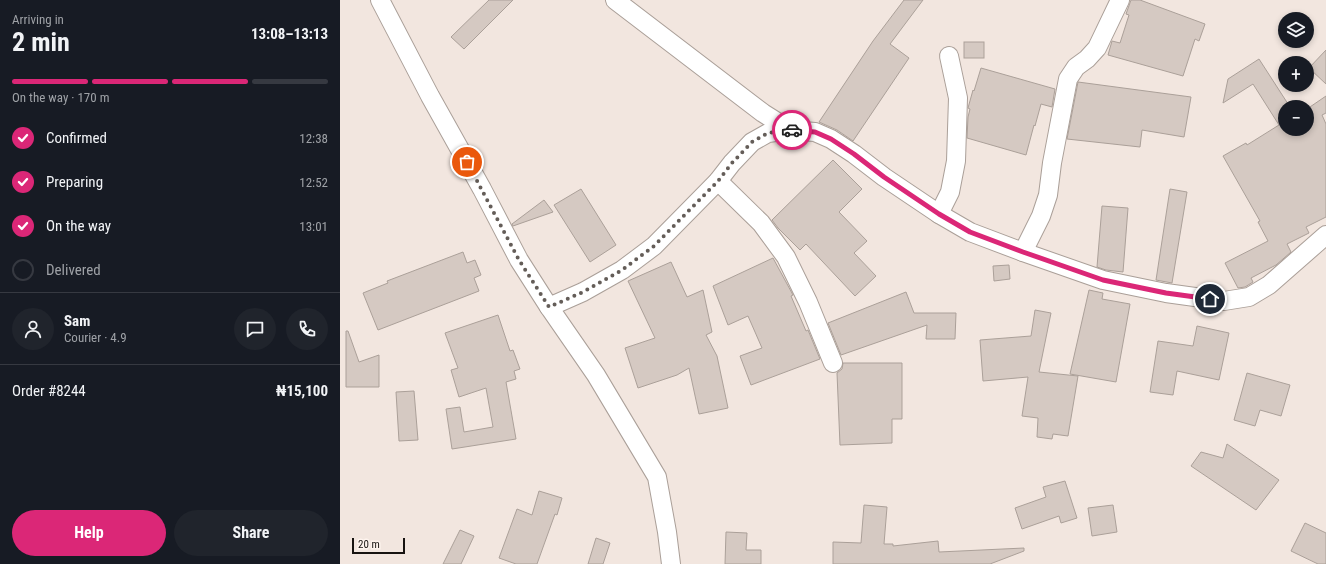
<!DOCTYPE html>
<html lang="en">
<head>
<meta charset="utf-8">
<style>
  body { margin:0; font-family:"Roboto Condensed",sans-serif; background:#20242c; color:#f1f3f6; height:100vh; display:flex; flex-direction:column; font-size:15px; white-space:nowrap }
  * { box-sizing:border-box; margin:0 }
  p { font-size:13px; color:#9ea1a6 }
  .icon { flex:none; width:22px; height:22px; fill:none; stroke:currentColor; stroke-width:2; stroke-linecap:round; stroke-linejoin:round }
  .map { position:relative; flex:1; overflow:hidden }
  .sheet { display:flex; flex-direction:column; background:#171b24; width:340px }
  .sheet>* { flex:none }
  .controls { position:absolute; left:938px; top:12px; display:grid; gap:8px }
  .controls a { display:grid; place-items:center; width:36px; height:36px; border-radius:50%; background:#171b24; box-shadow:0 2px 6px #0003; font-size:20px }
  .scale { position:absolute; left:12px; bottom:10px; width:53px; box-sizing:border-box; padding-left:4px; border:2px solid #171310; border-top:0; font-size:11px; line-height:14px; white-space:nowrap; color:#171310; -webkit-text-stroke:3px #fef4ee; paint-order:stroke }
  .pin { position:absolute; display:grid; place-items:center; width:34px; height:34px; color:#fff; margin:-17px; border:2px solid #fff; border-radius:50%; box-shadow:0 1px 4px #0007 }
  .courier { position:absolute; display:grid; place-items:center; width:40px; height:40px; margin:-20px; border:3px solid #db2777; border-radius:50%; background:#fff; color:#222; box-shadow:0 1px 5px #0007 }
  .headline em { font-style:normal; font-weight:700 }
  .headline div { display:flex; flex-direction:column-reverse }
  .headline { display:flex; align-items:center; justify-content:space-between; height:68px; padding:0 12px }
  h1 { font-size:26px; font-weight:700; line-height:30px }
  .bar { display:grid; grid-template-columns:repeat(4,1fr); gap:6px 4px; align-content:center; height:48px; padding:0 12px }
  .bar i { height:5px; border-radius:3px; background:#363941 }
  .bar .active { background:#db2777 }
  .bar p { grid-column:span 4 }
  .line { display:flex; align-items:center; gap:10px; padding:0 12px; border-top:1px solid #363941 }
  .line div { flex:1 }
  .round { display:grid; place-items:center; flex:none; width:42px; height:42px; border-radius:21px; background:#20242c }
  ol { padding:0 12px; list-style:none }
  li { display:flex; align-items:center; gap:12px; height:44px }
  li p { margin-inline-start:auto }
  li .icon { padding:4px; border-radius:50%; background:#db2777; color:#fff; stroke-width:4 }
  li:last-child { color:#9ea1a6 }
  li i { width:22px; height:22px; border:2px solid #363941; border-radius:50% }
  .action { display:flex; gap:8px; margin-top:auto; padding:8px 12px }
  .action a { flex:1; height:46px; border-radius:24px; background:#db2777; color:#fff; font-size:16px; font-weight:700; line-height:46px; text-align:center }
  .action a+a { background:#20242c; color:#f1f3f6 }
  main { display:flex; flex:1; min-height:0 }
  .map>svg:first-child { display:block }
  .building { fill:#d5c9c2; stroke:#aba099 }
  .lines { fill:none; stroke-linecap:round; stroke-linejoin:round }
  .minor-casing { stroke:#aa9f98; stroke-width:20 }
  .minor { stroke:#fff; stroke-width:18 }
  .done { stroke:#645d58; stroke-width:4; stroke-dasharray:0 7.2 }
  .route { stroke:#db2777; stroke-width:5 }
</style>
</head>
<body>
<main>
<section class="sheet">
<div class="headline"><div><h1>2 min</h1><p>Arriving in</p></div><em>13:08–13:13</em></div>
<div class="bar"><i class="active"></i><i class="active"></i><i class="active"></i><i></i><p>On the way · 170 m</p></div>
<ol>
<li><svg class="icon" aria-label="check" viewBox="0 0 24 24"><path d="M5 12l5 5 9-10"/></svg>Confirmed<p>12:38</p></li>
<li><svg class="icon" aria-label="check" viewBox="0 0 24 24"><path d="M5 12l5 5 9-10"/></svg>Preparing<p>12:52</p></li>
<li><svg class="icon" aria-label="check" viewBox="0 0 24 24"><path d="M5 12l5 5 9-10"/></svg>On the way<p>13:01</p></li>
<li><i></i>Delivered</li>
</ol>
<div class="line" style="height:72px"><a class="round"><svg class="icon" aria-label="person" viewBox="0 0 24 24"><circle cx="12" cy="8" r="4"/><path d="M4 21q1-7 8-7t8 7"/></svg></a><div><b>Sam</b><p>Courier · 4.9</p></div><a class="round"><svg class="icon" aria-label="chat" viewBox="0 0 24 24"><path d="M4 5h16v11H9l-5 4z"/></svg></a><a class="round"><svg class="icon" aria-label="phone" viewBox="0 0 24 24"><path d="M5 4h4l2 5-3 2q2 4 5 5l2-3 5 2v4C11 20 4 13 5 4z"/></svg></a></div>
<div class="line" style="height:52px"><div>Order #8244</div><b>₦15,100</b></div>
<div class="action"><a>Help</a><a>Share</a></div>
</section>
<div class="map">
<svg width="986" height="564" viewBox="0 0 986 564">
  <rect width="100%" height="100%" fill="#f2e6df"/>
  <g class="building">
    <polygon points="149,0 173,0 124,49 111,37"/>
    <polygon points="564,0 583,0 550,44 569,58 513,141 497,130 479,122 533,41"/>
    <polygon points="791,0 800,0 865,24 859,41 855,39 843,76 768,55 772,41 780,43 789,15 786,14"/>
    <rect x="624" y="42" width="20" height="16"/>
    <polygon points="986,50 986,84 969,68"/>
    <polygon points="919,59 950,107 945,107 945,129 967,129 967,109 986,96 986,113 982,115 986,124 986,217 966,227 969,233 947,244 951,252 936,265 911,278 913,282 905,287 898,288 885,263 928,241 918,222 920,221 883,156 906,143 907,145 939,125 913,84 883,103 888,79"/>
    <polygon points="641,68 715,89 712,107 701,104 695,126 694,125 686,155 627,138 628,117 630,109 628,108 633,90 634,91"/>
    <polygon points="738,82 851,97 844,137 802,130 800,147 727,139"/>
    <polygon points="493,160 522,189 499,212 527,241 514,253 536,276 515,296 466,244 460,250 438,228 432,220"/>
    <polygon points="241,189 276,245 250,262 214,205"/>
    <polygon points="830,189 847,192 832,283 816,280"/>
    <polygon points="204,200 213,212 173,226 172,224"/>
    <polygon points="762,206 788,208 783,272 766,270 757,267"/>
    <polygon points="123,252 127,263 135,260 141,275 134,278 139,291 38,330 23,293 48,283 47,281"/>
    <polygon points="433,258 453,295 451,296 466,331 468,330 480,359 411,385 400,356 422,348 408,316 388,325 373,286"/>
    <polygon points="331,262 347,297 363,290 372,332 366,335 377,356 388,408 359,414 349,368 337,375 298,388 285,348 315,338 288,281"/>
    <polygon points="669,265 670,279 654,281 653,266"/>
    <polygon points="749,290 763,293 762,299 790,304 776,382 730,374"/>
    <polygon points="566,292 574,313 616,313 615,339 586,339 587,325 501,355 488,323"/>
    <polygon points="695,310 711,313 699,372 738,376 728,436 713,434 712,439 697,437 698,418 682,416 688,377 643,381 640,340 691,336"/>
    <polygon points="158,315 170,351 173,350 180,369 174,371 176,379 166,382 176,439 112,449 106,409 120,407 124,432 153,427 146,388 119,397 111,370 118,368 105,333"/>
    <polygon points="857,326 889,333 879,380 837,371 833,395 810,392 818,341 853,346"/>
    <polygon points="6,331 8,331 19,362 39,355 39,387 6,387"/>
    <polygon points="503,363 562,363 562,419 552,419 552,443 500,445 497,373 502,369"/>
    <polygon points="907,373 950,385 941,416 920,410 915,426 894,420"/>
    <polygon points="74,391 78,440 59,441 56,392"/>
    <polygon points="887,444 939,480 916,510 851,466 861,452 883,458"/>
    <polygon points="725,481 737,518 721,523 719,516 682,529 675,508 706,497 703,487"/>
    <polygon points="199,491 222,498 217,515 215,514 197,564 176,564 159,558 177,509 192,515"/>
    <polygon points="524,505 547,507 544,544 553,544 553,546 598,541 599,552 684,548 684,551 650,564 493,564 493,542 521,543"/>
    <polygon points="773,505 777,532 752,536 748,508"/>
    <polygon points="965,523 986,533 986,564 978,564 951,551"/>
    <polygon points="120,530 134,536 121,564 103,564"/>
    <polygon points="386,532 407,533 406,550 421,550 421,564 385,564"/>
    <polygon points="256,538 270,543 263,564 248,564"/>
  </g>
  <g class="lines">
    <defs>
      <g id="minor">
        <polyline points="40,0 90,96 142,189 179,260 209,307 256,375 317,477 327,532 331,564"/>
        <polyline points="275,0 423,113 450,130"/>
        <polyline points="378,181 421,223 446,257 468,302 493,363"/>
        <polyline points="599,214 610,192 616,161 618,98 609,56"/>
        <polyline points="683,252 701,216 708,195 712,163 728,79 736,67 747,59 757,48 780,0"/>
        <polyline points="209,307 243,292 282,270 314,246 378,181 392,163 412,142 428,133 450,130 475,132 491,139 514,154 544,177 599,214 630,232 683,252 763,280 826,293 884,301 909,297 929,285 986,235"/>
      </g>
    </defs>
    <use href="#minor" class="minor-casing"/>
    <use href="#minor" class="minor"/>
  </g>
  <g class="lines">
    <polyline class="done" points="127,162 179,260 209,307 243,292 282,270 314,246 378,181 392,163 412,142 428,133 452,130"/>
    <polyline class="route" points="452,130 475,132 491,139 514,154 544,177 599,214 630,232 683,252 763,280 826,293 870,299"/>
  </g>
</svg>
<div class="controls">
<a><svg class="icon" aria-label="layers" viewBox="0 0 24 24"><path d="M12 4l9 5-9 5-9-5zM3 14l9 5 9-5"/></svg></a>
<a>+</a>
<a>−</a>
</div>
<div class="scale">20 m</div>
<div class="pin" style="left:127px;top:162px;background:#ea580c"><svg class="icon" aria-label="bag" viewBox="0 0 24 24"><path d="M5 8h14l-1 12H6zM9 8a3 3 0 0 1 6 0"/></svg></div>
<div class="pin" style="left:870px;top:299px;background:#1f2937"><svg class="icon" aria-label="home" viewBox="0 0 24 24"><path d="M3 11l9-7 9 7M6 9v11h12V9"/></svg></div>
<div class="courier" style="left:452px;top:130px"><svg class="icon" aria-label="car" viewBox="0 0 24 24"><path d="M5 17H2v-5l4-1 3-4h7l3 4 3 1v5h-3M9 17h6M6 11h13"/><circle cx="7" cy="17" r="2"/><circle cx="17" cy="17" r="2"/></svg></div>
</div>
</main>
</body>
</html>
